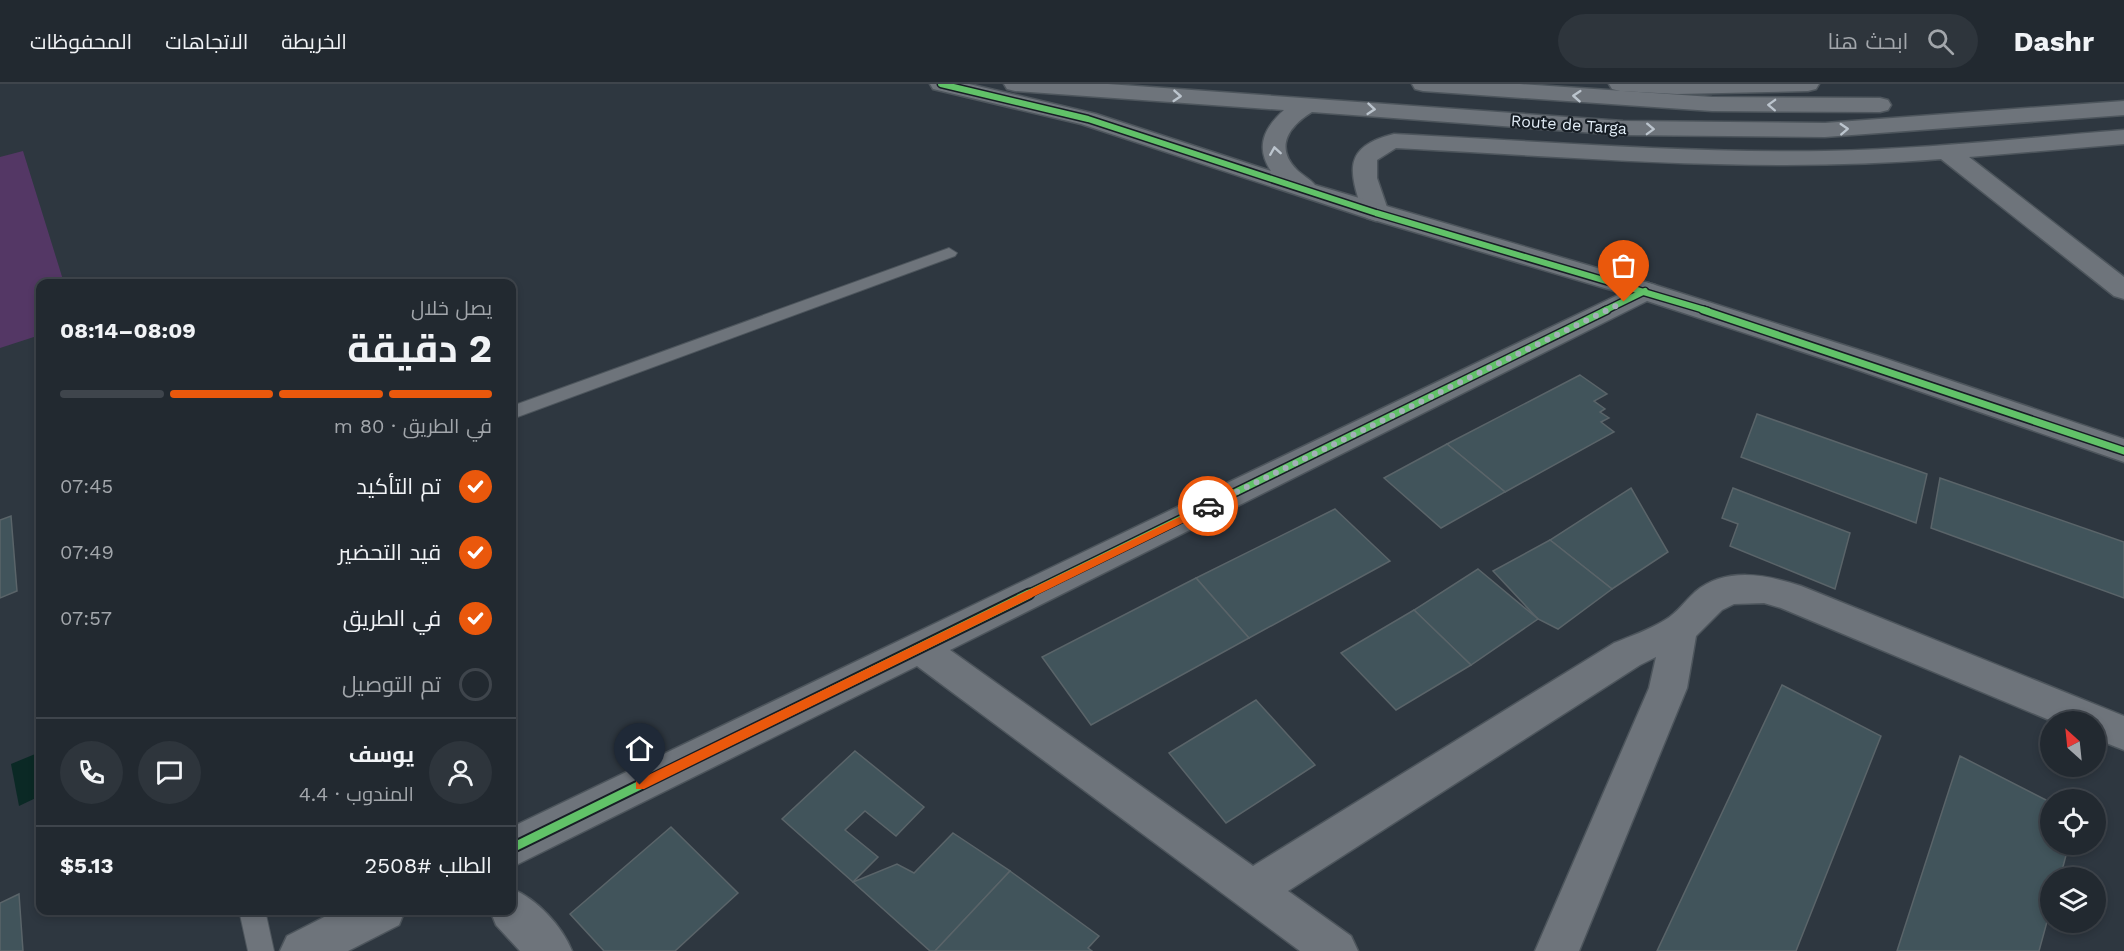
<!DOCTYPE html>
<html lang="ar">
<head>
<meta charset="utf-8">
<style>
  body { margin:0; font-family:"Work Sans",Cairo,sans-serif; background:#2e353c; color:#f1f3f6; direction:rtl; height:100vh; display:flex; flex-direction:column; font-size:22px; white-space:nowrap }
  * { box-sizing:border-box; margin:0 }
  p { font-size:20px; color:#a2a6ab }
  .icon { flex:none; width:33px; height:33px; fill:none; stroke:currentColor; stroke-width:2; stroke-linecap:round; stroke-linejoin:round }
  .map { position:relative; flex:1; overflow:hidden; direction:ltr }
  .sheet { position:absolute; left:36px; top:195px; width:480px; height:636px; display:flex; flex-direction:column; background:#222930; border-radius:12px; box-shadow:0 3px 9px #0003,0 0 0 2px #3f454c; direction:rtl }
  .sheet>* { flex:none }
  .needle { width:39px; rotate:333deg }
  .tools { position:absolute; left:2040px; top:627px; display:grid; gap:12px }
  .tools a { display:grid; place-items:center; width:66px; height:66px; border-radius:50%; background:#222930; box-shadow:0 3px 9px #0003,0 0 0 2px #3f454c; font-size:30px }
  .pin { position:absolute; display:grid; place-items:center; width:51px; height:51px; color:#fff; margin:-62px -26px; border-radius:50% 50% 50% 0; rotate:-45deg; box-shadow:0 0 6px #0007 }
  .pin .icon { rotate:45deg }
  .courier { position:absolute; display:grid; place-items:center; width:60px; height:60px; margin:-30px; border:4px solid #ea580c; border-radius:50%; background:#fff; color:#222; box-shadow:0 2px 8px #0007 }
  .overview em { font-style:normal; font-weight:700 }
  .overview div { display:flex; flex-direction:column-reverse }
  .overview { display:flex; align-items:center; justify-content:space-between; height:102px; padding:0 24px }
  h1 { font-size:39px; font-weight:700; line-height:45px }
  .bar { display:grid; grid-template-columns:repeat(4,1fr); gap:9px 6px; align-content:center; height:72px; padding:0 24px }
  .bar i { height:8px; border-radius:4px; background:#3f454c }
  .bar .selected { background:#ea580c }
  .bar p { grid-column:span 4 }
  .line { display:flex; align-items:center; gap:15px; padding:0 24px; border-top:2px solid #3f454c }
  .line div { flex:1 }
  .round { display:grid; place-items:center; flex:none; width:63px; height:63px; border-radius:32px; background:#2e353c }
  ol { padding:0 24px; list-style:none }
  li { display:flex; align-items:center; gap:18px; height:66px }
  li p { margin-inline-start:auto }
  li .icon { padding:6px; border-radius:50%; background:#ea580c; color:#fff; stroke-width:4 }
  li:last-child { color:#a2a6ab }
  li i { width:33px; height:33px; border:3px solid #3f454c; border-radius:50% }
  header { display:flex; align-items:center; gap:36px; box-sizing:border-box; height:84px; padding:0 30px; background:#222930; border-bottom:2px solid #3f454c }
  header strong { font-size:28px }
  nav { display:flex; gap:33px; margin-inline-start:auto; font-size:21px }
  .search { width:420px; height:54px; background:#2e353c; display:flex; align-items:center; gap:15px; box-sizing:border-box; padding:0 21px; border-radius:33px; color:#a2a6ab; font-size:22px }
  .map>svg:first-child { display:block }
  .green { fill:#543765 }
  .water { fill:#0b2925 }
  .building { fill:#41545b; stroke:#5a6469; stroke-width:1.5 }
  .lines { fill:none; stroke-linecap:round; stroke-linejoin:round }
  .lane-casing { stroke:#4d555c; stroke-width:2 }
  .street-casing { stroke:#4d555c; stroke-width:3 }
  .secondary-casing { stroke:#4d555c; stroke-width:3 }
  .lane { fill:#6e747b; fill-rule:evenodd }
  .street { fill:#6e747b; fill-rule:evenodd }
  .secondary { fill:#6e747b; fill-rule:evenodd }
  .cycleway-far2-casing { stroke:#171e25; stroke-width:9 }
  .cycleway-far1-casing { stroke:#171e25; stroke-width:10 }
  .cycleway-casing { stroke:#171e25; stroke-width:13 }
  .cycleway-far2 { stroke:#61c268; stroke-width:6 }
  .cycleway-far1 { stroke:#61c268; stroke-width:7 }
  .cycleway { stroke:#61c268; stroke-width:9 }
  .oneway { stroke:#bbc4cd }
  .route { fill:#ea580c }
  .done { stroke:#a4afb8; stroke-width:6; stroke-dasharray:0 10.8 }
  .labels { text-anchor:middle; stroke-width:4.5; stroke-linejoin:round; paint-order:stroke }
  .far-street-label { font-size:16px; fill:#e4eff9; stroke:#171e25 }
</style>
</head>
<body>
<header>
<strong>Dashr</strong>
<div class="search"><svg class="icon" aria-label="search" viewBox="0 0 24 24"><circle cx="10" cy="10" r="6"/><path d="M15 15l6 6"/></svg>ابحث هنا</div>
<nav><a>الخريطة</a><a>الاتجاهات</a><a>المحفوظات</a></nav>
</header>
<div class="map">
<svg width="2124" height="867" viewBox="0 0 2124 867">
  <rect width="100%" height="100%" fill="#2e3740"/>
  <polygon class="green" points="23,67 64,199 40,200 40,251 0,264 0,73"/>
  <polygon class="water" points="40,668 40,712 19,722 11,680"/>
  <g class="building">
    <polygon points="1580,291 1607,310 1594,317 1605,325 1600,328 1609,334 1601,338 1614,348 1505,408 1447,360"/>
    <polygon points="1757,330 1927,390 1916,439 1741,373"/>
    <polygon points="1447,360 1505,408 1441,444 1384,394"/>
    <polygon points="1940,394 2124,458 2124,514 1931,444"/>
    <polygon points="1631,404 1668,468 1612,505 1550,456"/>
    <polygon points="1733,404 1850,449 1835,505 1730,462 1738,440 1722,434"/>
    <polygon points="1335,425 1390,477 1249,554 1196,494"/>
    <polygon points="11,432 17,507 0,514 0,436"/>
    <polygon points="1550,456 1612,505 1558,545 1538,535 1493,487"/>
    <polygon points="1478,485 1538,535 1471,581 1414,526"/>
    <polygon points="1196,494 1249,554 1091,641 1042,573"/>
    <polygon points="1414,526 1471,581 1396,626 1341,569"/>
    <polygon points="1782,601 1881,652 1796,867 1657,867"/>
    <polygon points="1256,616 1315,681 1226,739 1169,669"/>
    <polygon points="855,667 924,723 896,752 865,727 845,746 878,773 853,798 782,735"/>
    <polygon points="1960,672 2050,718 2050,760 2069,760 2060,794 2050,794 2050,827 2039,867 1897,867"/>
    <polygon points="671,743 738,809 675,867 604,867 570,830"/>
    <polygon points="953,749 1010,787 935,867 930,867 853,798 897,780 914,789"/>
    <polygon points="1010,787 1099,852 1088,864 1092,867 935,867"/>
    <polygon points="19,810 23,867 0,867 0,819"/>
  </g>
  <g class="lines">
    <defs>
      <g id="lane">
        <polygon points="949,164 957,169 955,172 512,335 512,322"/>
        <polygon points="239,826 265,826 274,867 248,867"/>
      </g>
      <g id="street">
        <polygon points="1609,0 1819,0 1816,5 1808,7 1677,10 1620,7 1612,5"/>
        <path d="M2124,46v14l-155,13 155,120v22l-10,-3 -173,-137c-181,15 -364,-2 -545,-11l-19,12v18l12,35 -4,5 -9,3 -9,-3 -4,-5c-14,-42 -21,-66 31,-79 143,7 288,19 431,17 100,-2 199,-13 299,-21z"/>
        <path d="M1645,198l10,3 4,6 -4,6 -705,353 303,216 361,-223c17,-7 35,-13 51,-23 11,-6 20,-19 30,-28 31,-26 72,-17 106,-6l323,130v34l-28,-11v-17h-42l-273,-114 -17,-5 -30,1 -12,6 -26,26 -9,52 -108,263h-44l114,-263 7,-31 -16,8 -352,226 63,45 7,15h-58l-383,-285 -405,201v-40z"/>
        <path d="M512,805c25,10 50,37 60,62h-52l-24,-26 -6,-15h22z"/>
        <polygon points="338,826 405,826 399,841 348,867 280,867 287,852"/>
      </g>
      <g id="secondary">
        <path d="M930,0h39l127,30 175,57c-16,-24 -7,-43 13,-61l-269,-19 -8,-2 -3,-5h104l515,37 202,2 299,-22v14l-299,22 -202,-2 -311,-23c-23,14 -38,35 -15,58 5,5 13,9 18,15l340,100 223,71 246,83v23l-266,-92 -223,-73 -268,-79 -286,-94 -148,-35z"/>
        <polygon points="1412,0 1520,0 1712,13 1880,14 1888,16 1891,21 1888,26 1880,28 1712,27 1423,7 1415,5"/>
      </g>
    </defs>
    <use href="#lane" class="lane-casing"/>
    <use href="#street" class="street-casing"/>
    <use href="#secondary" class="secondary-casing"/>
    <use href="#lane" class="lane"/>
    <use href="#street" class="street"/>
    <use href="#secondary" class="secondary"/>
    <defs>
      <g id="cycleway-far2">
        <polyline points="941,0 1088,35 1376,129 1708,227"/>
        <polyline points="1604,227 1645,207"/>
      </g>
      <g id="cycleway-far1">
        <polyline points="1703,226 2124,367"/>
        <polyline points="1026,511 1607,226"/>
      </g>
      <polyline id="cycleway" points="512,764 1029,510"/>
    </defs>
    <use href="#cycleway-far2" class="cycleway-far2-casing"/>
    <use href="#cycleway-far1" class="cycleway-far1-casing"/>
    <use href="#cycleway" class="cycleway-casing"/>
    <use href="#cycleway-far2" class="cycleway-far2"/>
    <use href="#cycleway-far1" class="cycleway-far1"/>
    <use href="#cycleway" class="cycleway"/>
  </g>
  <defs><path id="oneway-chevron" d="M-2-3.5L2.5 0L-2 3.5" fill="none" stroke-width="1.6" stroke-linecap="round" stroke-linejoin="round" transform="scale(1.5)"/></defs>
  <g class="oneway">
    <use href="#oneway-chevron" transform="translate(1177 12) rotate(4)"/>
    <use href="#oneway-chevron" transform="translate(1577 12) rotate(-176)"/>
    <use href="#oneway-chevron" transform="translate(1772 21) rotate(-178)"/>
    <use href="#oneway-chevron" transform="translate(1371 25) rotate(5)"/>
    <use href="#oneway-chevron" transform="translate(1650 45) rotate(2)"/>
    <use href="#oneway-chevron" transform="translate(1844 45) rotate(-3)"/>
    <use href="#oneway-chevron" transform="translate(1275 67) rotate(-99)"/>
  </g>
  <polygon class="route" points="1208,419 1211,420 1211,425 644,705 636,705 636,697"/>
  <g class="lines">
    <polyline class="done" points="1208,422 1624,218"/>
  </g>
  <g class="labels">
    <g class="far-street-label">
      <text transform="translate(1569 40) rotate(4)" y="6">Route de Targa</text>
    </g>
  </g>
</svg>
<div class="tools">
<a><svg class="needle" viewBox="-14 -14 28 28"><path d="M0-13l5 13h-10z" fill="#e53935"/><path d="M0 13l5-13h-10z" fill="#a2a6ab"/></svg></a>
<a><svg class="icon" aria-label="locate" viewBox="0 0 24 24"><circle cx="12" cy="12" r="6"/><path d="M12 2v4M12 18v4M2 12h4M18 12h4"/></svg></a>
<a><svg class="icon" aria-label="layers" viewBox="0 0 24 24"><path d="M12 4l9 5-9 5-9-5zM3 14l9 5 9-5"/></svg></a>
</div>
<div class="pin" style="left:1624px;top:218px;background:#ea580c"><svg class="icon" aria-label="bag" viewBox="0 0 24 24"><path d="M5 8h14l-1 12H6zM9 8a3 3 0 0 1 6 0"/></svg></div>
<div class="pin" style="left:640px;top:701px;background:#1f2937"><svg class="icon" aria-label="home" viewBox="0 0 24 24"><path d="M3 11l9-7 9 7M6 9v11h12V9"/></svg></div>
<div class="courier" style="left:1208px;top:422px"><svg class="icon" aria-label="car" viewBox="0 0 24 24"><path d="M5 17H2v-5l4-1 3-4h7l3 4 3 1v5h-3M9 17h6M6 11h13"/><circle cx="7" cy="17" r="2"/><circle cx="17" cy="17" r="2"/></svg></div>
<section class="sheet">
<div class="overview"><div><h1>2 دقيقة</h1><p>يصل خلال</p></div><em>08:09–08:14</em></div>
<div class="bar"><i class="selected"></i><i class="selected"></i><i class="selected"></i><i></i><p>في الطريق · 80 m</p></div>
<ol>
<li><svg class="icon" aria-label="check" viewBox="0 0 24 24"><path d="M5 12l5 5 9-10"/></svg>تم التأكيد<p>07:45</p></li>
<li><svg class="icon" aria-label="check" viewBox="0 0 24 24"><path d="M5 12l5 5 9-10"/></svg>قيد التحضير<p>07:49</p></li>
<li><svg class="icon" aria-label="check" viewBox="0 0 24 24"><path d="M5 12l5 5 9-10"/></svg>في الطريق<p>07:57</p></li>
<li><i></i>تم التوصيل</li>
</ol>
<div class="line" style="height:108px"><a class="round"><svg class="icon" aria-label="person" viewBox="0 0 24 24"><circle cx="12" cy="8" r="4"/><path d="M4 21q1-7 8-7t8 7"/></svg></a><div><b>يوسف</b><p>المندوب · 4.4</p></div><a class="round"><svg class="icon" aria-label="chat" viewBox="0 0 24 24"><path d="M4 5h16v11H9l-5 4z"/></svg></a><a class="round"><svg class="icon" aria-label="phone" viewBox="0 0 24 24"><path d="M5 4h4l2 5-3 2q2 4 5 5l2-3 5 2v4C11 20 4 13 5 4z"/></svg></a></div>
<div class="line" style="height:78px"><div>الطلب #2508</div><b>$5.13</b></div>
</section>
</div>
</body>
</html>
